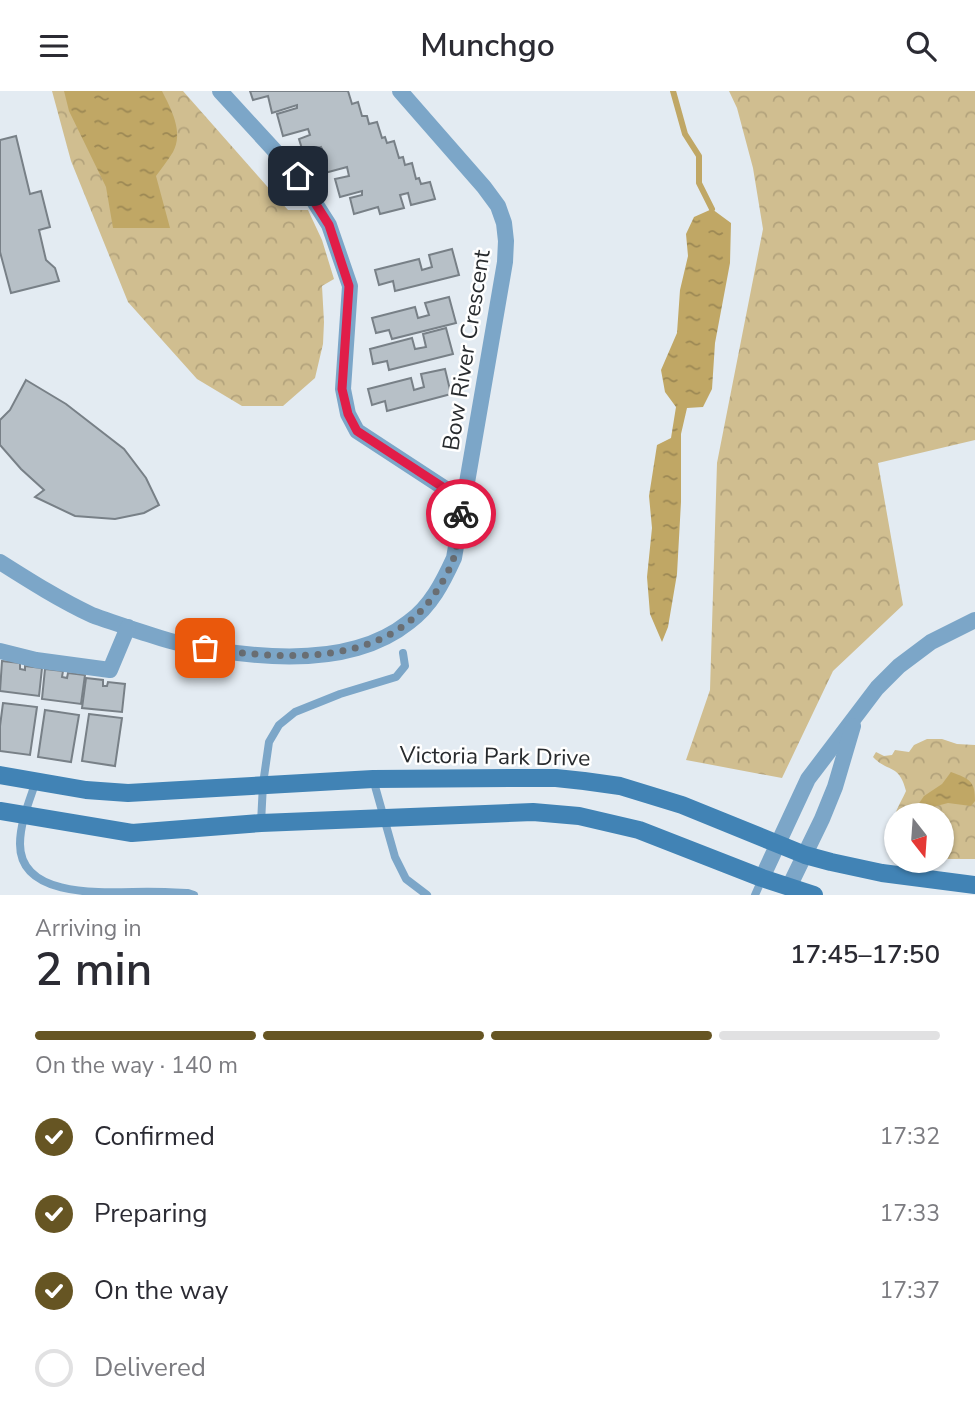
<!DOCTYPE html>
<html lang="en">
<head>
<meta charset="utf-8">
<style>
  body { margin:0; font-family:"Nunito Sans",sans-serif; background:#f2f2f3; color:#2b2b33; height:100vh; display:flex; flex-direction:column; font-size:26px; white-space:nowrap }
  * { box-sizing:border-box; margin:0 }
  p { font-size:23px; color:#7c7c81 }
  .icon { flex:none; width:38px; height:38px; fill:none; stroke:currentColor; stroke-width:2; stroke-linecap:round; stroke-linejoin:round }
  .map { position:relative; height:804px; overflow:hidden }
  .details { display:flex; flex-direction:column; background:#fff; flex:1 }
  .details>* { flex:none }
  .needle { width:46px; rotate:163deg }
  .tools { position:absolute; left:884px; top:712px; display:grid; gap:14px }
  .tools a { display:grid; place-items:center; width:70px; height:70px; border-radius:50%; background:#fff; box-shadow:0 2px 5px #0004; font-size:35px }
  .pin { position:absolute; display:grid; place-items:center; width:60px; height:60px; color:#fff; margin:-30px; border-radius:14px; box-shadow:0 4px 10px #0006 }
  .courier { position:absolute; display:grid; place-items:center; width:70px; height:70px; margin:-35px; border:5px solid #e11d48; border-radius:50%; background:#fff; color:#222; box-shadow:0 2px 9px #0007 }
  .head em { font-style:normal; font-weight:600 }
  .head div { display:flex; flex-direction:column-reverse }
  .head { display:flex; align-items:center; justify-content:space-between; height:119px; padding:0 35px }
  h1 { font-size:46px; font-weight:600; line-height:52px }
  .bar { display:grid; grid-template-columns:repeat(4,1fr); gap:10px 7px; align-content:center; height:84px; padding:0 35px }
  .bar i { height:9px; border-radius:5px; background:#e1e1e2 }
  .bar .current { background:#665523 }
  .bar p { grid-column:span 4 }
  ol { padding:0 35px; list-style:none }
  li { display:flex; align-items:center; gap:21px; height:77px }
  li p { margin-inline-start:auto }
  li .icon { padding:7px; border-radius:50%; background:#665523; color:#fff; stroke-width:4 }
  li:last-child { color:#7c7c81 }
  li i { width:38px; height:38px; border:4px solid #e1e1e2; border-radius:50% }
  header { display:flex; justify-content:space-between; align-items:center; height:91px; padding:0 35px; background:#fff; font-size:32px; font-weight:600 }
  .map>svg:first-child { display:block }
  .park { fill:url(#park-crowns) }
  .water { fill:url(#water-ripples) }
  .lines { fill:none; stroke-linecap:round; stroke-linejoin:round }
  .stream { stroke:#c0a765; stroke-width:6 }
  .building { fill:#b7c0c7; stroke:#788087; stroke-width:2 }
  .lane { stroke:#7ca6c8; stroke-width:8 }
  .street { stroke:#7ca6c8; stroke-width:16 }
  .secondary { stroke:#4183b5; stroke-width:18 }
  .done { stroke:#696e73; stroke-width:7; stroke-dasharray:0 12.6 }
  .route { stroke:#e11d48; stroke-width:9 }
  .labels { text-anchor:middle; stroke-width:5; stroke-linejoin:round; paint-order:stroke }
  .street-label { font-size:23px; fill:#282b2e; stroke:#fff }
</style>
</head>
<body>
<header><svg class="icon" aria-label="menu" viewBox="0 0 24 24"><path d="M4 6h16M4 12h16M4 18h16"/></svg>Munchgo<svg class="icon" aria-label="search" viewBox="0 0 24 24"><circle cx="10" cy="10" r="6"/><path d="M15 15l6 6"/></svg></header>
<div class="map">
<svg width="975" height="804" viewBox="0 0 975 804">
  <defs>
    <pattern id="park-crowns" width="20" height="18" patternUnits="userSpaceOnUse" patternTransform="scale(1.75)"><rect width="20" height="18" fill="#d0be90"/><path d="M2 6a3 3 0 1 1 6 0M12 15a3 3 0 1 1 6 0" fill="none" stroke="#b3a37c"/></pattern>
    <pattern id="water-ripples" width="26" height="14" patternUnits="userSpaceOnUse" patternTransform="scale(1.75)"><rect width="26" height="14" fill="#c0a765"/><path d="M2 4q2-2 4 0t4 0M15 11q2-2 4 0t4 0" fill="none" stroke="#9c8854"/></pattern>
  </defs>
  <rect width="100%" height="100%" fill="#e3ebf2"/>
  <g class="park">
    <polygon points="52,0 183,0 288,119 308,119 322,149 334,188 322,195 324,231 323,253 315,287 283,315 242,315 197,288 128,211 71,70"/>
    <polygon points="729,0 975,0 975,349 878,372 903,514 833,580 782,687 686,669 710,599 717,372 763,138 753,77 737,17"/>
    <path d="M927,648h15l15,5 18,1v114h-33v-44h-46v18c-5,-19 3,-26 10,-42 -7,-28 -18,-18 -33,-34l3,-5 8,4 8,-1 3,-5 14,2 5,-7z"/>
  </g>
  <g class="water">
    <path d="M64,0h98c9,18 22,41 11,61 -5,8 -11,16 -17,24l14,52h-57l-7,-41 -37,-76z"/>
    <polygon points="712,118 731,132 730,172 715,252 712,298 703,316 687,317 681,343 681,411 677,483 668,536 662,551 650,523 647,486 652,437 649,405 657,354 671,347 676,316 665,301 661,279 677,242 680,199 688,165 686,143 694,126"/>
    <path d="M951,681c19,7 24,9 24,29l-4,5 -23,-3 -35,9 11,-16 18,-12z"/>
  </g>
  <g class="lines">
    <polyline class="stream" points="673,0 685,43 699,65 699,92 712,118"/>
  </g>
  <g class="building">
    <polygon points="250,0 348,0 352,13 358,11 362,25 367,25 369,33 377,31 382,47 385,46 387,52 394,50 399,67 403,66 405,74 412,72 416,88 419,87 421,93 430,91 435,108 411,114 408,102 400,104 404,117 380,123 378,116 354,123 350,107 362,104 362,100 340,106 335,88 349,85 347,76 321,83 315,60 322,58 321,56 303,61 299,48 310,44 308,38 283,45 277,23 297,17 297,14 272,22 268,5 253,9"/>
    <polygon points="16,45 30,103 41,100 50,136 39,139 46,169 55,177 59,190 11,202 0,161 0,49"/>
    <polygon points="452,158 459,184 395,200 393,190 379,194 375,179 419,168 422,179 432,176 429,164"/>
    <polygon points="449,206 456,232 392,248 389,239 376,242 372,227 415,216 418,227 429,224 425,212"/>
    <polygon points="446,237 453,263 389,279 387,270 373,273 370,258 412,247 415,258 426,256 423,243"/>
    <polygon points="445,278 451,303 387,320 385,310 372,314 368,298 411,287 414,299 424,296 421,283"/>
    <polygon points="26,289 66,313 124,358 146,387 159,414 144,422 115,428 75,425 35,406 44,399 21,378 0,354 0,329 10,319"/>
    <polygon points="2,570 20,572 20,578 25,579 25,575 42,577 39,605 0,600"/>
    <polygon points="45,578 63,580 62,586 67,587 68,582 85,584 81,613 42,608"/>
    <polygon points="86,587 103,589 103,595 107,595 108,591 125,593 122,621 82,617"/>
    <polygon points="3,612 37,616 30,664 0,660 0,635"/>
    <polygon points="45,619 79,624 71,671 38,666"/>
    <polygon points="89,623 122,627 115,675 82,670"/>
  </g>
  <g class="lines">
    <g class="lane">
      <polyline points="373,688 395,766 406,788 427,804"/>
      <path d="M36,690c-7,21 -16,42 -16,63 0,51 73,49 113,48 18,-1 36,0 55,1l6,2"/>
      <polyline points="261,732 263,693 269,651 279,634 295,621 340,603 396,586 405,575 403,562"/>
      <polyline points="755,804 762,788"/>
    </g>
    <g class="street">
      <polyline points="220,0 298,85 329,134 350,195 343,298 348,323 357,340 464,410"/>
      <path d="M0,471c30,19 60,38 92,53 13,5 27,9 40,14 17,5 34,12 51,15 53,11 122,19 174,4 18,-5 37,-14 52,-26 22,-16 34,-40 45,-64l51,-296 1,-21 -2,-18 -6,-17 -14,-19 -84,-96"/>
      <polyline points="0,560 36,569 110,579 128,536"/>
      <polyline points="762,787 808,688 877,597 899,575 931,551 975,529"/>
      <polyline points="789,796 822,728 835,696 853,635"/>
    </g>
    <g class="secondary">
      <polyline points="0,684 86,699 128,702 373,688 516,687 556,687 584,690 620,695 682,714 805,764 831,771 882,782 975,794"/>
      <polyline points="0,720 132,742 261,732 533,721 579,725 639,739 762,787 814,804"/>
    </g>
  </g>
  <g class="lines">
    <path class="done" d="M205,557c78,12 179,19 229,-53 8,-12 16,-25 20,-38 4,-14 5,-29 7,-43"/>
    <polyline class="route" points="298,85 329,134 349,195 342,298 348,323 357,340 464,410 461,423"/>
  </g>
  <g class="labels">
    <g class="street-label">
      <text transform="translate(466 259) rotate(-81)" y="8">Bow River Crescent</text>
      <text transform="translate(495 665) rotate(1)" y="8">Victoria Park Drive</text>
    </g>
  </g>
</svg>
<div class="tools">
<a><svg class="needle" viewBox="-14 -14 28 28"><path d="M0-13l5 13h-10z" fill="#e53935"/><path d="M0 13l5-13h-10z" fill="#7c7c81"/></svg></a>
</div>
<div class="pin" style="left:205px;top:557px;background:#ea580c"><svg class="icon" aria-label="bag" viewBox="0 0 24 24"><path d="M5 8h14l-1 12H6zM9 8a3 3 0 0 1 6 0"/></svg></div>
<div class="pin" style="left:298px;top:85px;background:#1f2937"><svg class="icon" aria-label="home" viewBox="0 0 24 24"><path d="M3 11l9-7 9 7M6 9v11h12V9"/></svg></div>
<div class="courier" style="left:461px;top:423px"><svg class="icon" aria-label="bike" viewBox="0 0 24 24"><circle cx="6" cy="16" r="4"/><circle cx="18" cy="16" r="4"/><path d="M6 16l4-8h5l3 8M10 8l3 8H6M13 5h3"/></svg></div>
</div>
<section class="details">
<div class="head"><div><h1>2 min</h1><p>Arriving in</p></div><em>17:45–17:50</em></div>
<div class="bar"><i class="current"></i><i class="current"></i><i class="current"></i><i></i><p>On the way · 140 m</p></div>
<ol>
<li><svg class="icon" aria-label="check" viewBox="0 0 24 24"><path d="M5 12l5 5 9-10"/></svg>Confirmed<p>17:32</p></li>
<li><svg class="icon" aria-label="check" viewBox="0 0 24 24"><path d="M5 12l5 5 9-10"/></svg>Preparing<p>17:33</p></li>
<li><svg class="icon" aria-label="check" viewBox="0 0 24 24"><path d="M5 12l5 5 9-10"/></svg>On the way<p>17:37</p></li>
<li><i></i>Delivered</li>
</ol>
</section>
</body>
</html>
